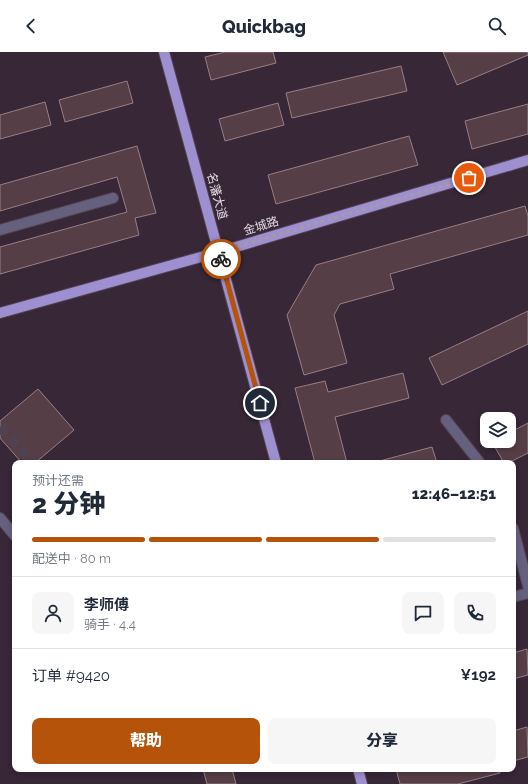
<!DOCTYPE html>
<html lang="zh">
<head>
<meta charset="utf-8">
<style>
  body { margin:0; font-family:Raleway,"Noto Sans SC",sans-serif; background:#f6f6f7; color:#1f2937; height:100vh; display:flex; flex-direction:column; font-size:15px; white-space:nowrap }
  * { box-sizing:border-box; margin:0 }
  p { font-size:13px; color:#747a83 }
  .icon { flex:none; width:22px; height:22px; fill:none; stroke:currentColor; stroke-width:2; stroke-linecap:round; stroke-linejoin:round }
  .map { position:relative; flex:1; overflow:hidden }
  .details { position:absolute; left:12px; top:408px; width:504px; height:312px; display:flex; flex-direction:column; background:#fff; border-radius:8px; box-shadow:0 2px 6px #0003 }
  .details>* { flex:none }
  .fabs { position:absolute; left:480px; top:360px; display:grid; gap:8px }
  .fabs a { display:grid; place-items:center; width:36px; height:36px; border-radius:8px; background:#fff; box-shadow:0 2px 6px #0003; font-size:20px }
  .pin { position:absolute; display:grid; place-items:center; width:34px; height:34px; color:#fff; margin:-17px; border:2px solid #fff; border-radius:50%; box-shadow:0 1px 4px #0007 }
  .courier { position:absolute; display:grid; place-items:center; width:40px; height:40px; margin:-20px; border:3px solid #b45309; border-radius:50%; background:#fff; color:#222; box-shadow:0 1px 5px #0007 }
  .head em { font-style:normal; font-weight:800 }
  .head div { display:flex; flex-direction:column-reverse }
  .head { display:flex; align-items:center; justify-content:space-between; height:68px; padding:0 20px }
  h1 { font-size:26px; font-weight:800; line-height:30px }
  .bar { display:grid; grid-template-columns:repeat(4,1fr); gap:6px 4px; align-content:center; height:48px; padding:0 20px }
  .bar i { height:5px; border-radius:3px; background:#e0e1e3 }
  .bar .current { background:#b45309 }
  .bar p { grid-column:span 4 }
  .line { display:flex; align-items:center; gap:10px; padding:0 20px; border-top:1px solid #e0e1e3 }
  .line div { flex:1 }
  .round { display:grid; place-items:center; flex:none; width:42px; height:42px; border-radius:8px; background:#f6f6f7 }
  .primary-button { display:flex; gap:8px; margin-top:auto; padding:8px 20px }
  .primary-button a { flex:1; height:46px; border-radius:8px; background:#b45309; color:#fff; font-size:16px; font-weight:800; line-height:46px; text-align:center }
  .primary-button a+a { background:#f6f6f7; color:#1f2937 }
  header { display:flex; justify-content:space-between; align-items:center; height:52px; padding:0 20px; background:#fff; font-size:18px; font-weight:800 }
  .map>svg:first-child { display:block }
  .building { fill:#563e46; stroke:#997e86 }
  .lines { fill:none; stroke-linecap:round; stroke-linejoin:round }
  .minor-tunnel { stroke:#514251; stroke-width:10; stroke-dasharray:10 5; stroke-linecap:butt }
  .minor-casing { stroke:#524352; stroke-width:12 }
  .major-casing { stroke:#524352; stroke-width:12 }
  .minor { stroke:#66607f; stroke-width:10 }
  .major { stroke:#9e90d0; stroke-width:10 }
  .done { stroke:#a69aa6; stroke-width:4; stroke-dasharray:0 7.2 }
  .route { stroke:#b45309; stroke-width:5 }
  .labels { text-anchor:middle; stroke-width:4; stroke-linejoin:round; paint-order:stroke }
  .street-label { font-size:12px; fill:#e2d8e2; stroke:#372737 }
</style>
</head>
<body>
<header><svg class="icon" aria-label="back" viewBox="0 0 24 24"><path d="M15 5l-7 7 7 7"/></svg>Quickbag<svg class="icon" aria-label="search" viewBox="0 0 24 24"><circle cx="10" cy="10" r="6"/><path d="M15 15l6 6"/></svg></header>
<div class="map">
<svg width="528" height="732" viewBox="0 0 528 732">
  <rect width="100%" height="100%" fill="#372737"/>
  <g class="building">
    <polygon points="225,0 273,0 276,11 211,28 205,5"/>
    <polygon points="443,0 528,0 528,3 457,33"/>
    <polygon points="401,14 407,39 292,66 286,41"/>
    <polygon points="127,29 133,51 65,70 59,48"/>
    <polygon points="45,50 51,73 0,87 0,63"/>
    <polygon points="278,51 284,73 225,89 219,67"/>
    <polygon points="528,52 528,82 472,97 465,69"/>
    <polygon points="409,84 418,113 276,152 268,123"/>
    <polygon points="137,94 156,161 135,166 139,183 0,222 0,195 127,160 117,125 0,159 0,133"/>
    <polygon points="525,154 528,164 528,183 390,222 394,237 340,252 334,263 347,311 304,323 287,263 316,213"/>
    <polygon points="528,259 528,292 442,333 429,306"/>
    <polygon points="403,321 409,346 335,365 347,411 315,411 295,336 325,329 328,340"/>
    <polygon points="38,337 74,378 35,411 22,411 0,386 0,369"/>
    <polygon points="528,371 528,401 508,411 504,411 492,390 509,389 509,381"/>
    <polygon points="432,395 437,411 372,411"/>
    <polygon points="527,597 528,623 513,627 513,601"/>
    <polygon points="527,675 528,705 513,709 513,679"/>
    <polygon points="203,717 232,717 236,732 207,732"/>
    <polygon points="396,717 499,717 500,721 458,732 400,732"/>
  </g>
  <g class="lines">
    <polyline class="minor-tunnel" points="0,375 34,411"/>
    <defs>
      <g id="minor">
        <polyline points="0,178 113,146"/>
        <polyline points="446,368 480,411"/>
        <polyline points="0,466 15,484"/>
        <polyline points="513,476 528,534"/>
        <polyline points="513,545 528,541"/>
      </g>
      <g id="major">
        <polyline points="164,0 276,411"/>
        <polyline points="0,261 219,200 528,108"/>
        <polyline points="358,717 362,732"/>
      </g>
    </defs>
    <use href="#minor" class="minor-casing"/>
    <use href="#major" class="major-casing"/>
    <use href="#minor" class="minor"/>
    <use href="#major" class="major"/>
  </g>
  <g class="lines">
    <polyline class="done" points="221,207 219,200 469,126"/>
    <polyline class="route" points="221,207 260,351"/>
  </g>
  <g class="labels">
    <g class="street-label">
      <text transform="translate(217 144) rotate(75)" y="4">名藩大道</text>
      <text transform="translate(261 174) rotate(-17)" y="4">金城路</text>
    </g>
  </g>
</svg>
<div class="fabs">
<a><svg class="icon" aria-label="layers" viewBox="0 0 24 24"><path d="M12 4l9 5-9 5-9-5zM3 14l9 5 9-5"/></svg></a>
</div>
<div class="pin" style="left:469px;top:126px;background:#ea580c"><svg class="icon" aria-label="bag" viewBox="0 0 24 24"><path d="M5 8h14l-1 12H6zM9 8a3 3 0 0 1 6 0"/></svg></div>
<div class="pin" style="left:260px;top:351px;background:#1f2937"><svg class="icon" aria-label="home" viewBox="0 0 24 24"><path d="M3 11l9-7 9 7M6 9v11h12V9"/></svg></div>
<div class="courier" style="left:221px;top:207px"><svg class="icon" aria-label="bike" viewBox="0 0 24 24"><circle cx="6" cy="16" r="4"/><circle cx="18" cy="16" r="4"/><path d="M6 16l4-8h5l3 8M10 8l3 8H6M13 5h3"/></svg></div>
<section class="details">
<div class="head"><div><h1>2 分钟</h1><p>预计还需</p></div><em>12:46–12:51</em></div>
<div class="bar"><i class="current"></i><i class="current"></i><i class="current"></i><i></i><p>配送中 · 80 m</p></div>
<div class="line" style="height:72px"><a class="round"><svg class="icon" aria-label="person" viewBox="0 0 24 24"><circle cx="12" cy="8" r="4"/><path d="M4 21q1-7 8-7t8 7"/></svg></a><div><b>李师傅</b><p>骑手 · 4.4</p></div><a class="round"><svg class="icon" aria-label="chat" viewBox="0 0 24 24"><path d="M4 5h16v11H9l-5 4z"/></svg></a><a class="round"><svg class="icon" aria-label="phone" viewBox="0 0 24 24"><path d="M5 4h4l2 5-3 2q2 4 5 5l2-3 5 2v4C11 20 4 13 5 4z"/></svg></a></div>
<div class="line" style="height:52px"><div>订单 #9420</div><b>¥192</b></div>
<div class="primary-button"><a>帮助</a><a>分享</a></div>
</section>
</div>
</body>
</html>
